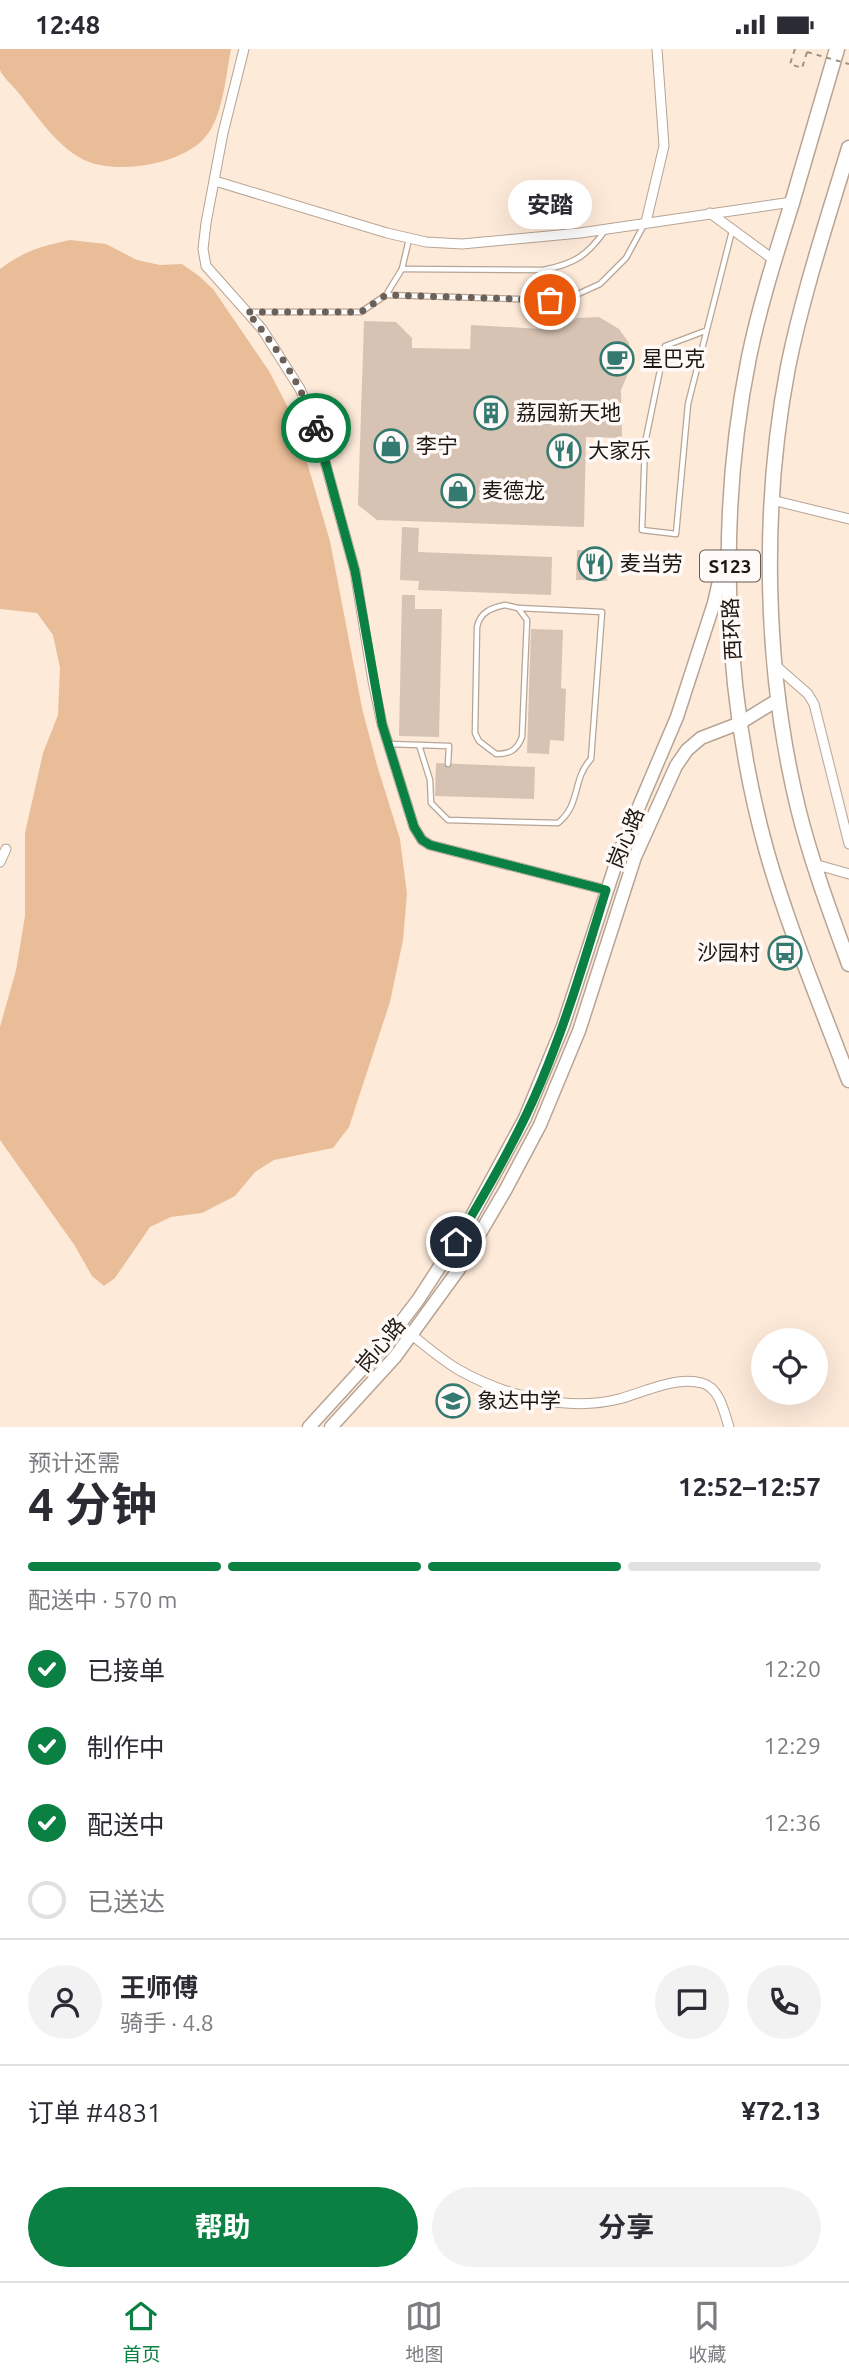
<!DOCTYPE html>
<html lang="zh">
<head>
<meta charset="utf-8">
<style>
  body { margin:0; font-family:Ubuntu,"Noto Sans SC",sans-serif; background:#f2f2f3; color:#2b2b33; height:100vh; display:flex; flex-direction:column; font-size:26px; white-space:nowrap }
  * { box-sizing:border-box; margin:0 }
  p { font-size:23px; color:#7c7c81 }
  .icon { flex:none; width:38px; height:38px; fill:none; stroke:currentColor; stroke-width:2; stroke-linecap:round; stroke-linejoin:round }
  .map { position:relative; height:1378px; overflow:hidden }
  .side { display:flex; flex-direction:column; background:#fff; flex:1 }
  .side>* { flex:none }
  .buttons { position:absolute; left:751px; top:1279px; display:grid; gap:14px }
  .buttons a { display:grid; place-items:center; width:77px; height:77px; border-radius:50%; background:#fff; box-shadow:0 7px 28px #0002; font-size:35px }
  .pin { position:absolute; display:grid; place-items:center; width:60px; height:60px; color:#fff; margin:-30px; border:4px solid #fff; border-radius:50%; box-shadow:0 2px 7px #0007 }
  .courier { position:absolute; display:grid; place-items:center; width:70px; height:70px; margin:-35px; border:5px solid #0b8043; border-radius:50%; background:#fff; color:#222; box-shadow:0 2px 9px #0007 }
  .bubble { position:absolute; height:49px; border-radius:24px; background:#fff; box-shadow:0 7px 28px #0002; font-size:23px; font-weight:700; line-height:49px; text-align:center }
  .head em { font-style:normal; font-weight:700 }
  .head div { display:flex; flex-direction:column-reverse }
  .head { display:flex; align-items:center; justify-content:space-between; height:119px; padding:0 28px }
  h1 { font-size:46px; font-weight:700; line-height:52px }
  .bar { display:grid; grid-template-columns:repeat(4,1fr); gap:10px 7px; align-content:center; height:84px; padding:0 28px }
  .bar i { height:9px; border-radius:5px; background:#e1e1e2 }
  .bar .current { background:#0b8043 }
  .bar p { grid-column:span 4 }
  .line { display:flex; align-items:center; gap:18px; padding:0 28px; border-top:2px solid #e1e1e2 }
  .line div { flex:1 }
  .round { display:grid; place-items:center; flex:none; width:74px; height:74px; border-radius:37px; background:#f2f2f3 }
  ol { padding:0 28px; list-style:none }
  li { display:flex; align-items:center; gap:21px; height:77px }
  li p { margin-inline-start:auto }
  li .icon { padding:7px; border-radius:50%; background:#0b8043; color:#fff; stroke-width:4 }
  li:last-child { color:#7c7c81 }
  li i { width:38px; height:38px; border:4px solid #e1e1e2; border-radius:50% }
  .button { display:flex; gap:14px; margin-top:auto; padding:14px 28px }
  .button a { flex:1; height:80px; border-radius:42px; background:#0b8043; color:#fff; font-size:28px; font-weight:700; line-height:80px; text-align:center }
  .button a+a { background:#f2f2f3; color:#2b2b33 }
  .status { display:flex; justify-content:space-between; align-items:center; height:49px; padding:0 35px; background:#fff; direction:ltr }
  .status svg { height:19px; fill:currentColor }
  .tab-bar { display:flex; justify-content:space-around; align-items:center; height:98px; border-top:2px solid #e1e1e2; background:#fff; font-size:19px; color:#7c7c81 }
  .tab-bar a { display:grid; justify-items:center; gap:4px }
  .tab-bar .current { color:#0b8043 }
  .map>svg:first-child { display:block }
  .green { fill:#eabd99 }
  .building { fill:#d7c3b3 }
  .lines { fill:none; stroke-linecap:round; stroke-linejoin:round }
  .lane-casing { stroke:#b7a494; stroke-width:7 }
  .street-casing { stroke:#b7a494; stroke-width:11 }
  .secondary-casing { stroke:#b7a494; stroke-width:15 }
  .primary-casing { stroke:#b7a494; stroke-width:17 }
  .path { stroke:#9f9084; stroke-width:2; stroke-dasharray:5 5; stroke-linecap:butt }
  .lane { stroke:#fff; stroke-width:4.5 }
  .street { stroke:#fff; stroke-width:9 }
  .secondary { stroke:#fff; stroke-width:12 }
  .primary { stroke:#fff; stroke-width:14 }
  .path-bridge { stroke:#9f9084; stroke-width:2; stroke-dasharray:5 5; stroke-linecap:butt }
  .done { stroke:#6c6158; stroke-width:7; stroke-dasharray:0 12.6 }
  .route { stroke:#0b8043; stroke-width:9 }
  .labels { text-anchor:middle; stroke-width:7; stroke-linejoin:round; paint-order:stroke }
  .shield { fill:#fffaf7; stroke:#625b57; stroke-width:2 }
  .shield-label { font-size:19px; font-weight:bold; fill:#1e1712 }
  .poi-label { font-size:21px; fill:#1e1712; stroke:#fffaf7; text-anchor:start }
  .street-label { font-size:21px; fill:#1e1712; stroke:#fffaf7 }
</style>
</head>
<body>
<div class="status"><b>12:48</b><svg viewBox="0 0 49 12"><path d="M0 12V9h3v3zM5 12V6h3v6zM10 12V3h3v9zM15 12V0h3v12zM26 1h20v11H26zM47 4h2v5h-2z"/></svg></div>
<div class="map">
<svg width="849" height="1378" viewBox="0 0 849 1378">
  <rect width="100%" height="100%" fill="#feead9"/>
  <g class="green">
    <path d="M0,0h231c-5,26 -8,66 -24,86 -22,29 -85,39 -118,27 -31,-12 -52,-47 -72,-71 -5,-6 -14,-14 -17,-21 0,-5 0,-15 0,-21z"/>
    <path d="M70,191l36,4 31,16 23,5 22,-1 17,12 14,13 56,82 26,50 35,120 32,167 15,57 23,74 7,55 -4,46 -13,62 -41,125 -16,21 -59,12 -19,12 -20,24 -33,17 -31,4 -21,10 -35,51 -11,8 -12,-10 -17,-30 -75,-106v-113l16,-57 9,-54v-83l18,-80 15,-38 2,-47 -7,-33 -16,-22 -37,-4v-340c26,-19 39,-22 70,-29z"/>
  </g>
  <g class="building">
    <polygon points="599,268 619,280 629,294 632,315 621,341 622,389 586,388 584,478 377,471 358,456 364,272 396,273 412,289 412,299 470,300 471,276 559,281 577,269"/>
    <polygon points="402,478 419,479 418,503 552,508 551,546 418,541 419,532 400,531"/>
    <polygon points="577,501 608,502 607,532 576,531"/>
    <polygon points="402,546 415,546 415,560 442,560 439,688 399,687"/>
    <polygon points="531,580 563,581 561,639 566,640 564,692 550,691 549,705 527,704"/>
    <polygon points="436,714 535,718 534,750 435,747"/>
  </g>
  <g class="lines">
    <defs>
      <g id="lane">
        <path d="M402,220l141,1c32,-6 45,-15 63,-41"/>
        <polyline points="386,246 550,251 578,245 600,235 626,209 645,174"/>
        <polyline points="247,263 361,263 386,246 402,220 409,190"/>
        <polyline points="705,282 665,297 645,394 642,481 676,485 688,355 732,182"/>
        <path d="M505,556l13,3 9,12 -5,117c-5,13 -12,17 -26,17l-17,-13 -4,-8 2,-106c3,-15 14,-19 28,-22z"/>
        <polyline points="389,695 449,697 448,715"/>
        <path d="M419,696l11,35 1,23 17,17 110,3c23,-18 14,-44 33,-64l11,-147 -84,-4"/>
      </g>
      <g id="street">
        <polyline points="244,0 223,84 206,174 203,200 206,217 262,280 300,340 313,369 355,522 373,632 382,675 414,778 422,791 430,796 606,841"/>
        <polyline points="215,132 387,184 426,193 462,195 580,184 792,153"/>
        <polyline points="710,164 774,211"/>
        <polyline points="646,173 664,97 657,0"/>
        <polyline points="772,451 849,470"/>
        <polyline points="776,617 808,645 814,655 849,795"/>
        <polyline points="0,813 6,800"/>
        <polyline points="814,815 849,825"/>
        <path d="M412,1286c15,12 30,25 47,35 46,26 108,42 160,29 26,-7 56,-23 83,-16 18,5 22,29 27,44"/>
      </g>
      <g id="secondary">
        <polyline points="309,1378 382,1298 418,1251 468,1174 525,1069 563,977 620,802 677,668 714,554 725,506"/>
        <polyline points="331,1378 395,1308 459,1220 506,1140 540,1076 579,982 635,808 676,717 687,701 701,689 740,674 779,650"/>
      </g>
      <g id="primary">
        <path d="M837,0c-15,51 -30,102 -45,154 -16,51 -32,101 -43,154 -32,158 -26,336 17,492 22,78 54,154 83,231"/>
        <path d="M849,99c-22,73 -46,145 -61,219 -27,141 -24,301 10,441 13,53 32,104 51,156"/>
      </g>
    </defs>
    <use href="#lane" class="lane-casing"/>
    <use href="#street" class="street-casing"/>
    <use href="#secondary" class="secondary-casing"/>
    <use href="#primary" class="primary-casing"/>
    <polyline class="path" points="795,0 790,15 802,19 807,3"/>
    <use href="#lane" class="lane"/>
    <use href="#street" class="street"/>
    <use href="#secondary" class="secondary"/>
    <use href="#primary" class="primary"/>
    <polyline class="path-bridge" points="807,3 849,15"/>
  </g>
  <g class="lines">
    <path class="done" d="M316,379c-14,-42 -40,-83 -69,-116h114l25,-17 164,5"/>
    <path class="route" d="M316,379l39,143 27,153 32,103 8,13 8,5 176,45c-20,65 -39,130 -65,192 -23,55 -54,108 -85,160"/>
  </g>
  <defs>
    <symbol id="cafe-ring" viewBox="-11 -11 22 22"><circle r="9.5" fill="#fffaf7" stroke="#347a70" stroke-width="1.5"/><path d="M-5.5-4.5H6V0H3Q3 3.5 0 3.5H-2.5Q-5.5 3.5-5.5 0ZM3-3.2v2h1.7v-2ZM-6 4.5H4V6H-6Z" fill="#347a70"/></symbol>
    <symbol id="building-ring" viewBox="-11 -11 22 22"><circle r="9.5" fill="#fffaf7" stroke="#347a70" stroke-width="1.5"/><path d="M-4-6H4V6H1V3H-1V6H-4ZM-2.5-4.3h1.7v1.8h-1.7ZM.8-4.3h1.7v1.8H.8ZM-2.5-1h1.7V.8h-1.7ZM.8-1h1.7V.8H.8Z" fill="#347a70"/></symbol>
    <symbol id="shop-ring" viewBox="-11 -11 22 22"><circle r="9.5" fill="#fffaf7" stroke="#347a70" stroke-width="1.5"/><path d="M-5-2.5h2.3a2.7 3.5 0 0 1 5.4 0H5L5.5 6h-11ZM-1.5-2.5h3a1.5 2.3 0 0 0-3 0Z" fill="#347a70"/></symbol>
    <symbol id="restaurant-ring" viewBox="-11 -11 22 22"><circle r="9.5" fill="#fffaf7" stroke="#347a70" stroke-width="1.5"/><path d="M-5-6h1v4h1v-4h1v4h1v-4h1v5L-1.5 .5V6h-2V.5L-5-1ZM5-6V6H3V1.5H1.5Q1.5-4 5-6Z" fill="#347a70"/></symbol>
    <symbol id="bus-ring" viewBox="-11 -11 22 22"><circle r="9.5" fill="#fffaf7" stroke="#347a70" stroke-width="1.5"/><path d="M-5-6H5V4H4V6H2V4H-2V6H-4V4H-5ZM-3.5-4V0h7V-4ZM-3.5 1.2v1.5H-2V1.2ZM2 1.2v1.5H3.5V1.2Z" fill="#347a70"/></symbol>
    <symbol id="school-ring" viewBox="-11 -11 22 22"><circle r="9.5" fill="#fffaf7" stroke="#347a70" stroke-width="1.5"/><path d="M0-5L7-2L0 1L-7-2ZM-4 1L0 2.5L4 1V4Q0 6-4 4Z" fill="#347a70"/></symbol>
  </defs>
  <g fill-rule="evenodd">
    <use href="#cafe-ring" x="598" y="291" width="38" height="38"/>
    <use href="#building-ring" x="472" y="345" width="38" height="38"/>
    <use href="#shop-ring" x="372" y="378" width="38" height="38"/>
    <use href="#restaurant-ring" x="545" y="383" width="38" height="38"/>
    <use href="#shop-ring" x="439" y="423" width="38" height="38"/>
    <use href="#restaurant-ring" x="576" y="496" width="38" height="38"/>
    <use href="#bus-ring" x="766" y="885" width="38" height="38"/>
    <use href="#school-ring" x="434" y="1333" width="38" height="38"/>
  </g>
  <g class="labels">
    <rect class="shield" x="700" y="501.5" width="60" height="31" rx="5"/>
    <g class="shield-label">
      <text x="730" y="524">S123</text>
    </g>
    <g class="poi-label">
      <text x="642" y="317">星巴克</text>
      <text x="516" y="371">荔园新天地</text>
      <text x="416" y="404">李宁</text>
      <text x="588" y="409">大家乐</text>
      <text x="482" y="449">麦德龙</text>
      <text x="620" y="522">麦当劳</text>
      <text x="760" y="911" text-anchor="end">沙园村</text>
      <text x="477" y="1359">象达中学</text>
    </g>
    <g class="street-label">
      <text transform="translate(732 580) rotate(-93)" y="7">西环路</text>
      <text transform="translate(626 789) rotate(-68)" y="7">岗心路</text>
      <text transform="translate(381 1296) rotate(-50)" y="7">岗心路</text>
    </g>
  </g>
</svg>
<div class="buttons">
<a><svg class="icon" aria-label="locate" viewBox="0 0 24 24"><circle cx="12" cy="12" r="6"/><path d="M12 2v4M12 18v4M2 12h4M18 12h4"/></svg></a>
</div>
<div class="pin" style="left:550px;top:251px;background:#ea580c"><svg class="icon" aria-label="bag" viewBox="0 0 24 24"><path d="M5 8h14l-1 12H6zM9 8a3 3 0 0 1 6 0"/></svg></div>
<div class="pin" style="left:456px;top:1193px;background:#1f2937"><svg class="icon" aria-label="home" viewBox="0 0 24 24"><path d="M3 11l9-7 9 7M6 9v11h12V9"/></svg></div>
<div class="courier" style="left:316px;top:379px"><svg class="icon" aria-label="bike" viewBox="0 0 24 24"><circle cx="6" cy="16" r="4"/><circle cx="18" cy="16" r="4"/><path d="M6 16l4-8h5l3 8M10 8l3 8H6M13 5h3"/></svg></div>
<div class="bubble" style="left:508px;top:131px;width:84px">安踏</div>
</div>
<section class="side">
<div class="head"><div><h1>4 分钟</h1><p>预计还需</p></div><em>12:52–12:57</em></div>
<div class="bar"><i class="current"></i><i class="current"></i><i class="current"></i><i></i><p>配送中 · 570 m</p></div>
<ol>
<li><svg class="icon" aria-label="check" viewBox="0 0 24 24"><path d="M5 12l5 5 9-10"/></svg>已接单<p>12:20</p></li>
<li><svg class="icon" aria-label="check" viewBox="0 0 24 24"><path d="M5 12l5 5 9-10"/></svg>制作中<p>12:29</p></li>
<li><svg class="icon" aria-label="check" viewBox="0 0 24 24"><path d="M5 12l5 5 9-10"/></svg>配送中<p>12:36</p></li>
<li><i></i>已送达</li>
</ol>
<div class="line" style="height:126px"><a class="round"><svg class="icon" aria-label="person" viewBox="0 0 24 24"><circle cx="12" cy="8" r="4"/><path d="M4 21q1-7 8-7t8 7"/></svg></a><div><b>王师傅</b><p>骑手 · 4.8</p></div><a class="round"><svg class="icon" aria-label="chat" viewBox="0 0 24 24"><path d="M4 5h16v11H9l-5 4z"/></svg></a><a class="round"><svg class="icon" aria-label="phone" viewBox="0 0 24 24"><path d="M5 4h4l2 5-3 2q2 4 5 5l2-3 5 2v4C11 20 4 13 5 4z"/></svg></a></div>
<div class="line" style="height:91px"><div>订单 #4831</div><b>¥72.13</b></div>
<div class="button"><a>帮助</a><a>分享</a></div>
</section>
<nav class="tab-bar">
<a class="current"><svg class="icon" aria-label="home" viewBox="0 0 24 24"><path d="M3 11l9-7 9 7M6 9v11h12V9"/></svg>首页</a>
<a><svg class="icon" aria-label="map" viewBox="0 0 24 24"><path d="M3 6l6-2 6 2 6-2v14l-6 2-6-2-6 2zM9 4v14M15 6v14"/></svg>地图</a>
<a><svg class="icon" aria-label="saved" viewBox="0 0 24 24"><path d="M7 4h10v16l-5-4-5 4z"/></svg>收藏</a>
</nav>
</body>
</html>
